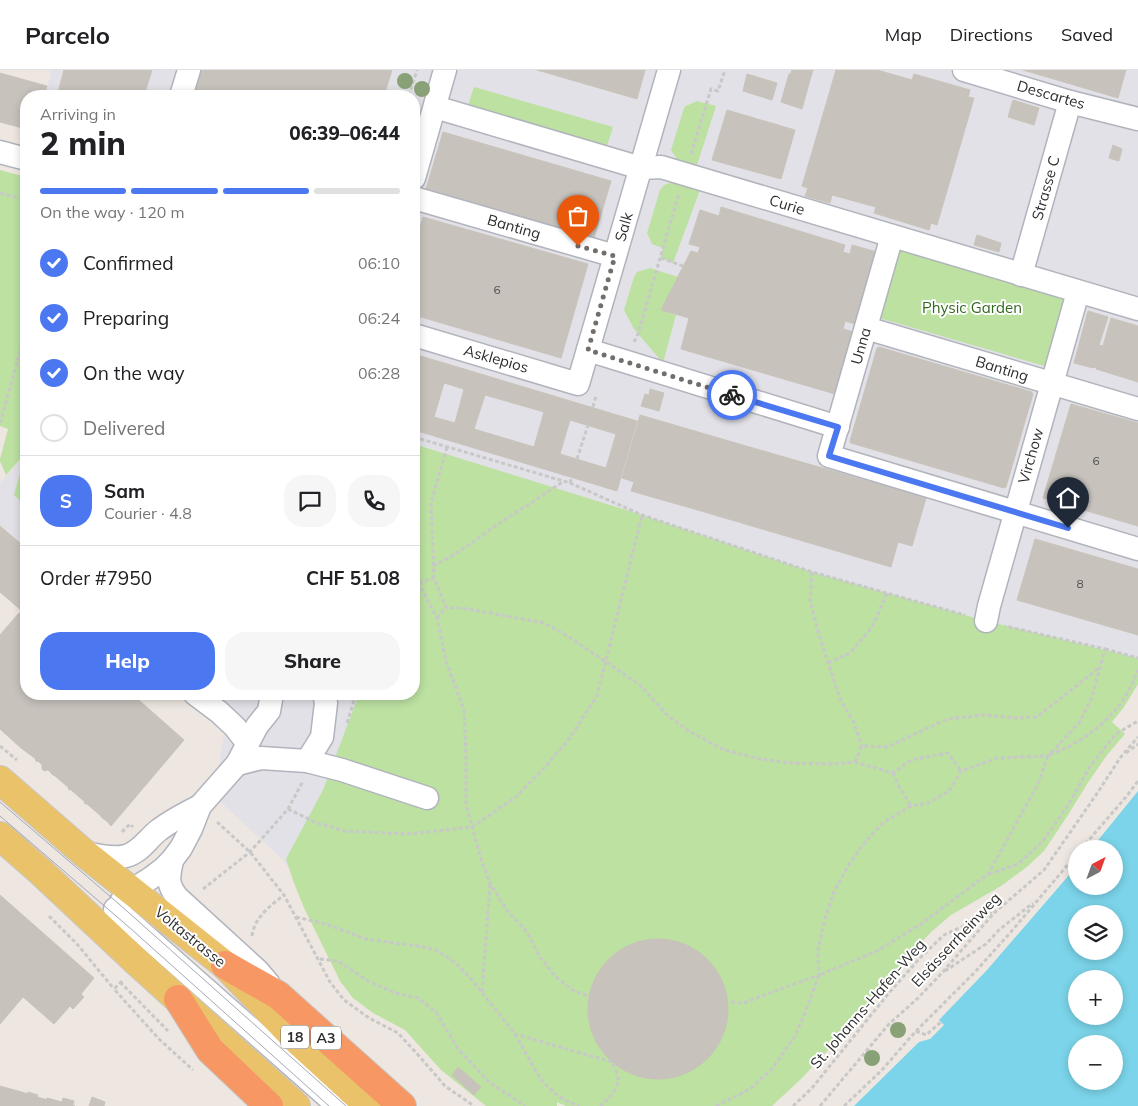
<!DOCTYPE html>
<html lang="en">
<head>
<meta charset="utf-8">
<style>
  body { margin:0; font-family:Mulish,sans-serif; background:#f6f6f6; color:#202124; height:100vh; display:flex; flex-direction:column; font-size:19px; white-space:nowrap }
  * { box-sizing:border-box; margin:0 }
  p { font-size:16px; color:#757577 }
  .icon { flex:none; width:28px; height:28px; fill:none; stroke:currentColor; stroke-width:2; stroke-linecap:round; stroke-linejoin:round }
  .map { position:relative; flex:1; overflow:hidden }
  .side { position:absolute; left:20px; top:20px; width:400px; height:610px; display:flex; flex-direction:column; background:#fff; border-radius:20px; box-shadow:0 2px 8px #0003 }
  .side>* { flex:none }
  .needle { width:32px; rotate:41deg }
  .fabs { position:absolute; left:1068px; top:770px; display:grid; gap:10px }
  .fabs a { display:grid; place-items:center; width:55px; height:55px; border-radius:50%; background:#fff; box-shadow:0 2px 8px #0003; font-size:25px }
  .pin { position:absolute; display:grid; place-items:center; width:42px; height:42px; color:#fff; margin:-51px -21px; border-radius:50% 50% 50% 0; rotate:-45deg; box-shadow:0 0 5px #0007 }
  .pin .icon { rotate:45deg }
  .courier { position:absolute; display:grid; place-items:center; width:50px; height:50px; margin:-25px; border:4px solid #4b77f0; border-radius:50%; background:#fff; color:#222; box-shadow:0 1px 6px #0007 }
  .overview em { font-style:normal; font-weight:800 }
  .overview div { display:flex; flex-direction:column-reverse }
  .overview { display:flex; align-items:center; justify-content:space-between; height:85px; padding:0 20px }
  h1 { font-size:32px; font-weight:800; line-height:38px }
  .bar { display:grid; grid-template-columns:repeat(4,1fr); gap:8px 5px; align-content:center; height:60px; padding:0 20px }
  .bar i { height:6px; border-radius:4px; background:#e0e0e0 }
  .bar .on { background:#4b77f0 }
  .bar p { grid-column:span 4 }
  .line { display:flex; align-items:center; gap:12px; padding:0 20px; border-top:1px solid #e0e0e0 }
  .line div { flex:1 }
  .round { display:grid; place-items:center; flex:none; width:52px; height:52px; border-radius:20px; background:#f6f6f6 }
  ol { padding:0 20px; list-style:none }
  li { display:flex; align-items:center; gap:15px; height:55px }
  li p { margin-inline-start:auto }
  li .icon { padding:5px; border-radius:50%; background:#4b77f0; color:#fff; stroke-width:4 }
  li:last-child { color:#757577 }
  li i { width:28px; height:28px; border:2px solid #e0e0e0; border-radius:50% }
  .primary-button { display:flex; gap:10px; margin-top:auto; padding:10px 20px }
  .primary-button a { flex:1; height:58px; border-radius:20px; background:#4b77f0; color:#fff; font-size:20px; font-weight:800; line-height:58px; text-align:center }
  .primary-button a+a { background:#f6f6f6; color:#202124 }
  header { display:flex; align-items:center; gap:30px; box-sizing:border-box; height:70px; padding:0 25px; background:#fff; border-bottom:1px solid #e0e0e0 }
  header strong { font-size:24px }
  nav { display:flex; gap:28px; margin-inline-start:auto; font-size:18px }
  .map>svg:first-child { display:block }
  .industrial { fill:#e2e1e7 }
  .green { fill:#bce1a1 }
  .water { fill:#7bd4e9; fill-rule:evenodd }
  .building { fill:#c7c2bc; stroke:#c9c3ba; fill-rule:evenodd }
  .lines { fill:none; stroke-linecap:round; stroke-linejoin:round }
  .minor-casing { stroke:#b1b4bd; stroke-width:25 }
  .major-casing { stroke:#c8c8c8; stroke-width:30 }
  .highway-casing { stroke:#c8c8c8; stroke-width:30 }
  .path { stroke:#c8c8c8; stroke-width:3; stroke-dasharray:4 2.5; stroke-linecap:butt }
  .minor { stroke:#fff; stroke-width:22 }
  .major { stroke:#eac26a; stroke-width:28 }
  .highway { stroke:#f69764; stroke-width:28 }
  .tram { stroke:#a3a8b6; stroke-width:1 }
  .tree { fill:#88a176 }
  .done { stroke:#716e6c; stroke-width:5; stroke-dasharray:0 9 }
  .route { stroke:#4b77f0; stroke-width:6 }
  .labels { text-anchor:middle; stroke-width:4; stroke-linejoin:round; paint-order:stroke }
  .number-label { font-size:12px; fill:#545251 }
  .shield { fill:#fff; stroke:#6c6c6c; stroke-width:1 }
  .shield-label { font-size:14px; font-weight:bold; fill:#2d2d2d }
  .street-label { font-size:15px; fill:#2d2d2d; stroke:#fff }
  .park-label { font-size:15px; fill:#34681f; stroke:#fff }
</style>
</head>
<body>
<header>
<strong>Parcelo</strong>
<nav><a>Map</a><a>Directions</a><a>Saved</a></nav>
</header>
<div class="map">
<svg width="1138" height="1036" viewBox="0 0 1138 1036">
  <rect width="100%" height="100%" fill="#eee7e1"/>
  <g class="industrial">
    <polygon points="50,0 1138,0 1138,614 1124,637 1112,652 1125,664 1107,685 1089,711 1066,748 1043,781 1028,796 1001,816 951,845 931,862 877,922 841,966 802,1008 772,1036 566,1036 544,1027 326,854 283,790 214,726 226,652 195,624 414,624 414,26 45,26 51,3 49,2"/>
    <polygon points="26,380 26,477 0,455 0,413 25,385"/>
  </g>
  <g class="green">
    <polygon points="474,17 613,57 607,76 468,35"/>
    <polygon points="697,31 716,36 697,95 677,89 671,80 684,38 686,36"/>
    <polygon points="0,100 26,107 26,377 24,385 6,405 0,391 0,389 8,359 0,356"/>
    <polygon points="673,112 700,120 673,193 661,188 663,178 652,174 647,163 660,120 664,115"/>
    <polygon points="898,179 1068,229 1048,297 876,247"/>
    <polygon points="650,198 678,207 661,240 676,245 663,293 634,259 624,240 634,207 637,202"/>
    <polygon points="414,374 642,445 812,502 986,551 1138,588 1138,614 1124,637 1112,652 1125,664 1107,685 1089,711 1066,748 1044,781 1028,796 1001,816 951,845 931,862 877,922 841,966 802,1008 772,1036 566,1036 557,1032 557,1036 486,1036 441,1000 405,960 373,943 353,928 340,911 304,838 294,813 286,789 323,720 359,624 414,624"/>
    <polygon points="26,382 26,436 14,425"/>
  </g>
  <path class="water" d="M1138,721v315h-284l65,-64 11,-3 14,-14 -5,-5 48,-50 89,-103v19h38v-37h-23zM1076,844h38v37h-38zM1076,909h38v37h-38zM1076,974h38v37h-38z"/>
  <g class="building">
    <polygon points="64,0 152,0 144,26 57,26"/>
    <polygon points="202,0 392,0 384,26 194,26"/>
    <polygon points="537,0 645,0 637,29"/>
    <polygon points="792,0 813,0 810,10 790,5"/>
    <polygon points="836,0 877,0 912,10 914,4 970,20 968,27 974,28 937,155 931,153 929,160 874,143 876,137 832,125 830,133 805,126 808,118 802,116"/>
    <polygon points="1023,0 1126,0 1118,28"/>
    <polygon points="0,3 47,16 44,26 26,26 26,59 0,52"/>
    <polygon points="747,4 777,13 772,30 743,21"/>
    <polygon points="789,4 810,10 802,39 781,32"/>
    <polygon points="1013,30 1039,38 1034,55 1008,47"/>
    <polygon points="727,40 795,60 781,109 712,90"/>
    <polygon points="443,62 611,111 592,175 424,126"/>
    <polygon points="1113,75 1122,79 1119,91 1109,88"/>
    <polygon points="721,137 845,175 843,182 850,184 852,175 877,182 855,254 845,251 843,259 854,262 835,324 681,279 689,248 661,240 691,181 698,183 700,177 689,174 700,140 719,146"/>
    <polygon points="423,147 588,194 561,288 414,245 414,179"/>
    <polygon points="977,165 1001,173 999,182 974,175"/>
    <polygon points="1088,241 1108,247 1099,275 1103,276 1111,248 1138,256 1138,312 1096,299 1097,298 1093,297 1093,298 1074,293"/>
    <polygon points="879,277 1032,322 1032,323 1033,324 1006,417 1004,418 851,373 850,371 877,278"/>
    <path d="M414,284l223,67 -20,70 -203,-61v-40l4,-15 -4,-1zM444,313l20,6 -9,34 -21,-6zM485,325l59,17 -10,35 -60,-18zM570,350l46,14 -10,34 -46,-14z"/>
    <polygon points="650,319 664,323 659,341 641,336 645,324 649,325"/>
    <polygon points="1071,334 1138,353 1138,456 1043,428"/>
    <polygon points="640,345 722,369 701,441 631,421 634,412 622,408"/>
    <polygon points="722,369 926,428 912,476 898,472 891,497 701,441"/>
    <polygon points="0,456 26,478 26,537 22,541 0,522"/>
    <polygon points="1035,469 1138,499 1138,565 1017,530"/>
    <polygon points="19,543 26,550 26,624 132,624 184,670 111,756 109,754 109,753 101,747 101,746 87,734 86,734 84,733 85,732 70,719 70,720 68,719 69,718 54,705 54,706 48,700 44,701 42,699 42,695 38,691 37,692 35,690 36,689 21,678 0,659 0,565"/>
    <polygon points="0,825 94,908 81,924 84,927 73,939 70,936 54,954 23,927 0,954"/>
    <circle cx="658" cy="939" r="70"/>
    <polygon points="458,997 481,1017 474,1025 452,1005"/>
    <polygon points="0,1016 18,1021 13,1036 0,1036"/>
    <polygon points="18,1021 28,1024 28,1022 38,1025 37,1027 48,1030 46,1036 13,1036"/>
    <polygon points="92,1027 105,1032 104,1036 89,1036"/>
    <polygon points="47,1028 62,1032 63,1028 74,1031 73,1035 75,1036 46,1036"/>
  </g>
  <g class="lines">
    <defs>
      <g id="minor">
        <polyline points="964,0 1070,32 1138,49"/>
        <polyline points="181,26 189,0"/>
        <polyline points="435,37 641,98 661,97 1138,239"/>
        <polyline points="0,82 26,89"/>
        <polyline points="414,108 445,0"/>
        <polyline points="414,128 615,186"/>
        <polyline points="892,166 829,386 1138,479"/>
        <polyline points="1021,205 1070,32"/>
        <polyline points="866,258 1138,339"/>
        <polyline points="414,265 578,314 669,0"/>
        <polyline points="588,280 838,357"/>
        <polyline points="986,551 989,536 1078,222"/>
        <polyline points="195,624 219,642 235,657 248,674"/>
        <polyline points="307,691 322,667 326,633 324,624"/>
        <polyline points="237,694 261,688 307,691 342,700 427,728"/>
        <path d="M84,783c14,2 28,7 42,3 15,-4 22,-18 33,-26 13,-10 27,-17 41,-24"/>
        <path d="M172,790c-3,16 -6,23 5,37l81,74 11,13"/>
        <polyline points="121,832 132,820 151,808 163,799 172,790 181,778 191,759 200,736 237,694 257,656 269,641 272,624"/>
        <polyline points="115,839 338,1036"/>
      </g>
      <g id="major">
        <polyline points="0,710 84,783 225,895 298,971 369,1036"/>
        <polyline points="0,766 41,802 138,893 296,1036"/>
      </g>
      <g id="highway">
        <polyline points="225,895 278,925 402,1036"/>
        <polyline points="178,929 210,980 269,1036"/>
      </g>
    </defs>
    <use href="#minor" class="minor-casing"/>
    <use href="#major" class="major-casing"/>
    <use href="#highway" class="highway-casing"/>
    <g class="path">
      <polyline points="409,26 417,0"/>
      <polyline points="691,84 711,19 718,21 725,0"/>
      <polyline points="0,123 26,130"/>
      <polyline points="661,188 683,196"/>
      <polyline points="634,272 638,264 679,123"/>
      <polyline points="593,337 596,326"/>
      <polyline points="0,353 26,260"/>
      <polyline points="414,367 570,413 642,445 812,502 965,545"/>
      <polyline points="447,377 431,433 434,508 446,537 468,539 544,553 569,567 640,615 669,647 689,661 722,679 755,688 789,693 833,694 855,692 893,703 911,690 948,683 961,701"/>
      <polyline points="577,389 588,355"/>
      <polyline points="570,413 572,407"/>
      <polyline points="20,430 26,432"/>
      <polyline points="433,496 457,483 491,459 564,411"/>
      <polyline points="812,502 810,530 818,562 840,629 854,653 862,676"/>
      <polyline points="414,507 419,513 437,548 446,591 464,640 466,686 466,734 481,789 490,813 508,842 527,862 539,886 555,906 572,920 589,926"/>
      <polyline points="419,513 434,508"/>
      <polyline points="437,548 446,537"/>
      <polyline points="1105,579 1138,588"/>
      <polyline points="828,593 850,583 872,557 887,523"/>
      <polyline points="347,653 356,624"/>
      <polyline points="0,676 17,690"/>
      <polyline points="1126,683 1138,674"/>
      <polyline points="855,692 862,676 887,677 947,649 984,645 1016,648 1037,647 1100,597"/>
      <polyline points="893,703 898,715 911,736"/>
      <polyline points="288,739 317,753 345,761 409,764 472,757 516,727 544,698 569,669 597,626 642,445"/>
      <polyline points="217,752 250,782 284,825 330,912 344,930 369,948 398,963 420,987 445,1016 474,1036"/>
      <polyline points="122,762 130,754 133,757"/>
      <polyline points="1081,779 1126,727 1138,711"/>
      <polyline points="989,804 1018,794 1043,771 1070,732 1090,696 1116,664 1138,651"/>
      <polyline points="203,819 250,782 288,739 303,711"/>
      <polyline points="49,846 77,874 114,919"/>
      <path d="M296,847l30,7 40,15 58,8 12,3 11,7 11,8 14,15 43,54 97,28c2,5 5,11 6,16 1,11 -10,22 -18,28"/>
      <path d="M252,866c2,-18 18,-30 32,-41"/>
      <polyline points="320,889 338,891 368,911 395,923 418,928 436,942 458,979 489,1012 525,1036"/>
      <polyline points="945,901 986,874 999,860 1033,833"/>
      <polyline points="122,911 114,919 159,969 193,1000"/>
      <polyline points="120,912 168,961"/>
      <polyline points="482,922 490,814"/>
      <polyline points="731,932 743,933 819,905 818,881 825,848 834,822 848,796 865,772 884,752 911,736 928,733 949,721 961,701 998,688 1048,686 1079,653 1092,627 1105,579 1005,556"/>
      <polyline points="916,961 926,965 941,952"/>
      <path d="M515,964c19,32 26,59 64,72"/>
      <path d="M716,1036l34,-17 21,-19 23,-32 11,-25 14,-38 56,-23 46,-28 67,-50 50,-90 10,-29c41,-14 76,-44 90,-85"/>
      <polyline points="793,1036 812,1018 888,924 920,888 944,865 992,843"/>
      <polyline points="820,1036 889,954 918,928 940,905 994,843 1044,800 1096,725 1120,688 1138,667"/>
      <polyline points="844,1036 881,1001 916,961 975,902 1010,863 1076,785"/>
    </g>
    <use href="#minor" class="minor"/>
    <use href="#major" class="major"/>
    <use href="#highway" class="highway"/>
    <g class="tram">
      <polyline points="0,732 119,834 346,1036"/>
      <polyline points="0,746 130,858 329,1036"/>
    </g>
  </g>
  <g class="tree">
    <circle cx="405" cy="11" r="8"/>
    <circle cx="422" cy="19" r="8"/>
    <circle cx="898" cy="960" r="8"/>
    <circle cx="872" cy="988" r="8"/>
  </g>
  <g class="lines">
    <polyline class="done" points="578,176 615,186 588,280 732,325"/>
    <polyline class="route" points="732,325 838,357 829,386 1068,458"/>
  </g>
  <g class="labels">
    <g class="number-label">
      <text x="497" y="224">6</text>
      <text x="1096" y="395">6</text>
      <text x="1080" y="518">8</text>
    </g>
    <g class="shield">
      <rect x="281" y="955.5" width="28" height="23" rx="4"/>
      <rect x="311" y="956.5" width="30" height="23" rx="4"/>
    </g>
    <g class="shield-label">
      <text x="295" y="972">18</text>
      <text x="326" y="973">A3</text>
    </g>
    <g class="street-label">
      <text transform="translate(1051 25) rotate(16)" y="5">Descartes</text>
      <text transform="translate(1046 118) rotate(-74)" y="5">Strasse C</text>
      <text transform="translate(787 135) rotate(17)" y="5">Curie</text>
      <text transform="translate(514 157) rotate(16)" y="5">Banting</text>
      <text transform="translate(624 157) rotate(-74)" y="5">Salk</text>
      <text transform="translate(861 276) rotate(-74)" y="5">Unna</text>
      <text transform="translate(496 289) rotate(16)" y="5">Asklepios</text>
      <text transform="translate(1002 299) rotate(17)" y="5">Banting</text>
      <text transform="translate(1031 386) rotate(-74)" y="5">Virchow</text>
      <text transform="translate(190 867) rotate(39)" y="5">Voltastrasse</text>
      <text transform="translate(956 870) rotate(-47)" y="5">Elsässerrheinweg</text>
      <text transform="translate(868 934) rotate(-49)" y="5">St. Johanns-Hafen-Weg</text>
    </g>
    <g class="park-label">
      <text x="972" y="243">Physic Garden</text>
    </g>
  </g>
</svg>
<div class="fabs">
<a><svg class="needle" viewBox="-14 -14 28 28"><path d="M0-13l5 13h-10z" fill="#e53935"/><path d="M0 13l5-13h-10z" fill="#757577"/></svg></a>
<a><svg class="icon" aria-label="layers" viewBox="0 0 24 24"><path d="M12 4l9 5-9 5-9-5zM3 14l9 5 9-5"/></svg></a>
<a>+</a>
<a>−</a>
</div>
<div class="pin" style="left:578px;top:176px;background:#ea580c"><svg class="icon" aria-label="bag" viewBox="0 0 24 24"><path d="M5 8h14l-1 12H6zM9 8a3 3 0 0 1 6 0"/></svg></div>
<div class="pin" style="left:1068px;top:458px;background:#1f2937"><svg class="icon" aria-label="home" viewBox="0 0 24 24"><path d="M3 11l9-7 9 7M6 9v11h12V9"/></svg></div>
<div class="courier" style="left:732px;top:325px"><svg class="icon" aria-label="bike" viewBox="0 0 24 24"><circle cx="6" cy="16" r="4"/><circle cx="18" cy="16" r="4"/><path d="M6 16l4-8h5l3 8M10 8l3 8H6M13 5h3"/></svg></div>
<section class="side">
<div class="overview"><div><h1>2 min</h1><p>Arriving in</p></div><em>06:39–06:44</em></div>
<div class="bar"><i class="on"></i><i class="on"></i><i class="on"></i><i></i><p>On the way · 120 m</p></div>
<ol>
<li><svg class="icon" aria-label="check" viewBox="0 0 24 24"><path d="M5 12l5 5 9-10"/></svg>Confirmed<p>06:10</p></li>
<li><svg class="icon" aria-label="check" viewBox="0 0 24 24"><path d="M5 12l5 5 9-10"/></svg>Preparing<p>06:24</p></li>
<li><svg class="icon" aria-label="check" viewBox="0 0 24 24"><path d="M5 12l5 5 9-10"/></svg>On the way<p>06:28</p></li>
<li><i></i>Delivered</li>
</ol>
<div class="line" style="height:90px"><b class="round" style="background:#4b77f0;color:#fff">S</b><div><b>Sam</b><p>Courier · 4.8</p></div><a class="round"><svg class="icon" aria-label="chat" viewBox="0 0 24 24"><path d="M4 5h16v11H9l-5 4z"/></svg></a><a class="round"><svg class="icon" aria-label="phone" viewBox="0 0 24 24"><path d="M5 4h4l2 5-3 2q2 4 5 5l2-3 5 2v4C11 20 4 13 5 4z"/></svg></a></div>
<div class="line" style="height:65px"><div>Order #7950</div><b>CHF 51.08</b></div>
<div class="primary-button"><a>Help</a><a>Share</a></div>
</section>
</div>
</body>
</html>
